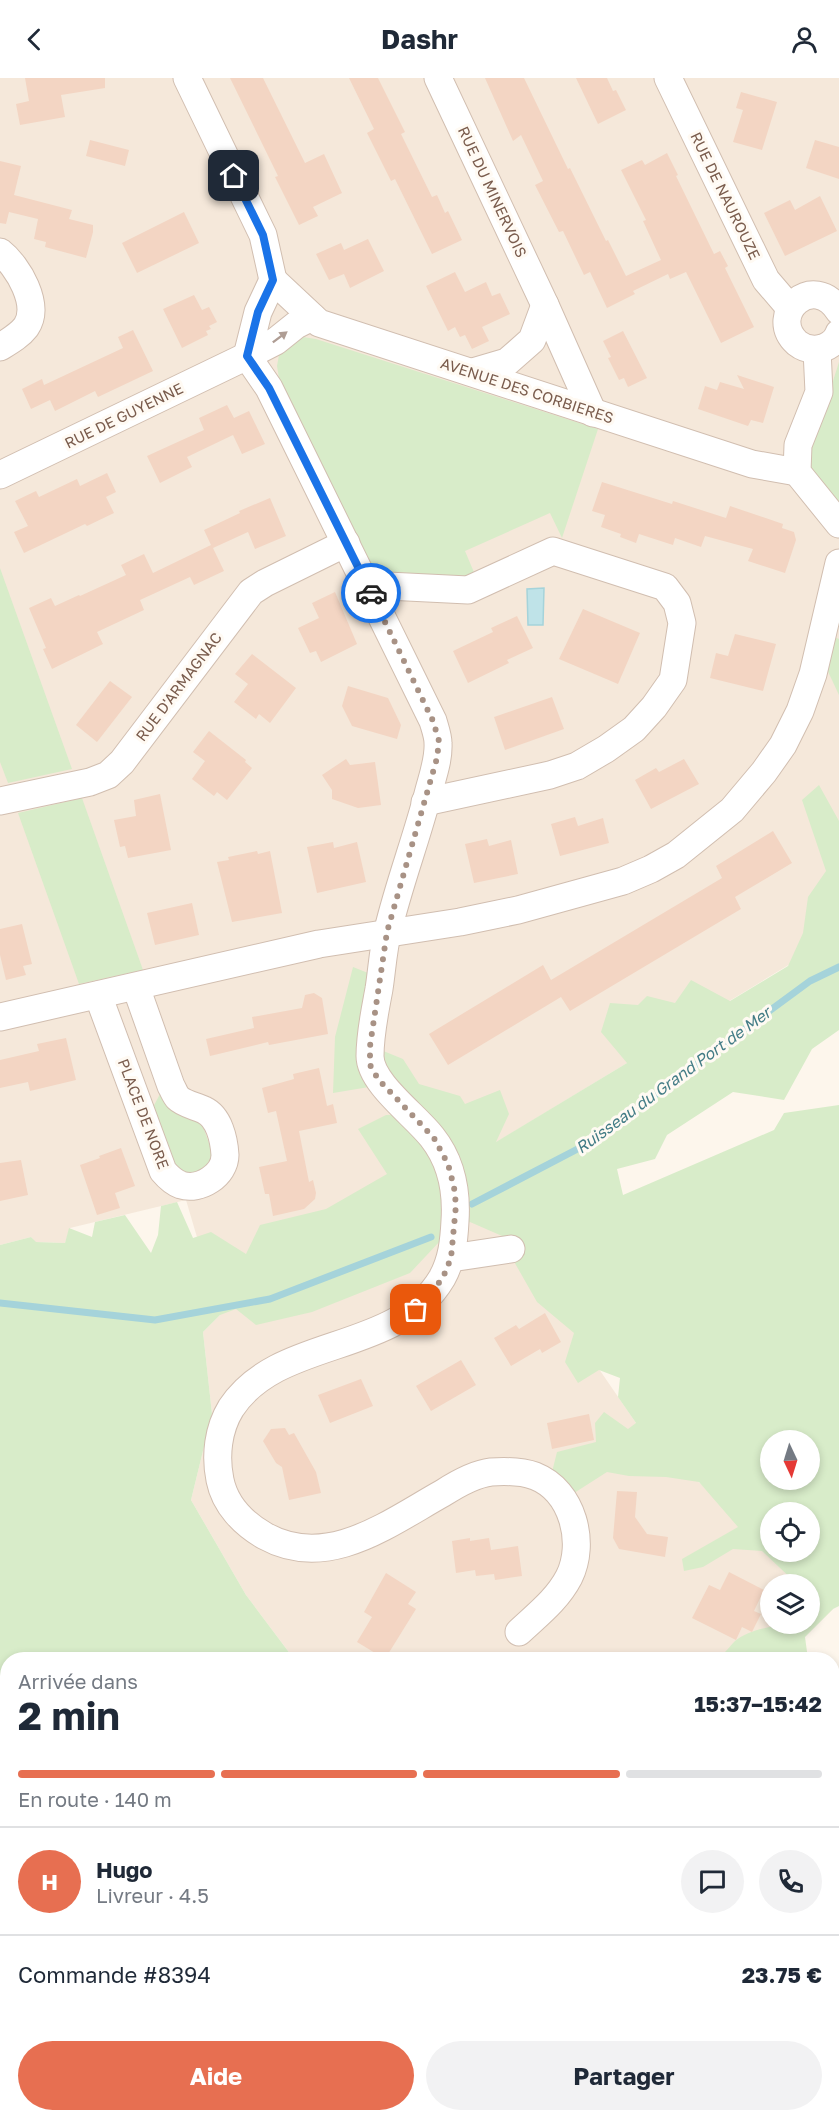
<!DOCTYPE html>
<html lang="fr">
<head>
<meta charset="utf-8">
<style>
  body { margin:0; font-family:"Golos Text",sans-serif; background:#f2f2f3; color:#1f2937; height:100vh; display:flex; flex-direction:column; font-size:22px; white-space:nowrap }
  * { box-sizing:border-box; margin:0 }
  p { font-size:20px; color:#747a83 }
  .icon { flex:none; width:33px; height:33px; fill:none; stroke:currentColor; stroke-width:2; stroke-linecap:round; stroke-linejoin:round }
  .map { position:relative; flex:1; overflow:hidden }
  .panel { position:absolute; left:0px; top:1574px; width:840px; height:470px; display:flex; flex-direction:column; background:#fff; border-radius:24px 24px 0 0; box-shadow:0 3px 9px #0003 }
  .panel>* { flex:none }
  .needle { width:39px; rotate:176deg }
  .buttons { position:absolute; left:760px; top:1352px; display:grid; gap:12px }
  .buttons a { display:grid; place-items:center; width:60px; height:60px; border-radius:50%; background:#fff; box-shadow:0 3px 9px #0003; font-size:30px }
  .pin { position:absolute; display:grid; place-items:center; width:51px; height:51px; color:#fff; margin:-26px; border-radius:12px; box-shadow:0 3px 9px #0006 }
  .courier { position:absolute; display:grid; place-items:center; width:60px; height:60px; margin:-30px; border:4px solid #1a73e8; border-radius:50%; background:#fff; color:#222; box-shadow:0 2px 8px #0007 }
  .headline em { font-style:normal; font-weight:700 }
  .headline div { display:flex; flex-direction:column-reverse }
  .headline { display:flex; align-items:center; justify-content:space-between; height:102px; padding:0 18px }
  h1 { font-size:39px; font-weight:700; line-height:45px }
  .bar { display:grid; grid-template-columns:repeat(4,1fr); gap:9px 6px; align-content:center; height:72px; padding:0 18px }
  .bar i { height:8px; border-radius:4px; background:#e0e1e3 }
  .bar .current { background:#e76f51 }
  .bar p { grid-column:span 4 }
  .line { display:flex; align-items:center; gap:15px; padding:0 18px; border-top:2px solid #e0e1e3 }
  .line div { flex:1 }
  .round { display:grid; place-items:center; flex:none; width:63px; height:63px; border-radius:32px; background:#f2f2f3 }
  .action { display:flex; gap:12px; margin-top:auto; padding:12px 18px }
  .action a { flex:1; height:69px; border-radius:36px; background:#e76f51; color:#fff; font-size:24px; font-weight:700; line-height:69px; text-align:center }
  .action a+a { background:#f2f2f3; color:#1f2937 }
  header { display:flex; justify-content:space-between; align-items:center; height:78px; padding:0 18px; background:#fff; font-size:27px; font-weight:700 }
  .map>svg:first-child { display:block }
  .residential { fill:#f5e8da }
  .green { fill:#d8ecc9; fill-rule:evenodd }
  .water { fill:#bfe3e8; stroke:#a5d3da; stroke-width:1.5 }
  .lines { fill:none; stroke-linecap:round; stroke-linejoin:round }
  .stream { stroke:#a5d3da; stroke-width:7 }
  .building { fill:#f3d5c3 }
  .minor-casing { stroke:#d1beb0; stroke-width:29 }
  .minor { stroke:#fff; stroke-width:27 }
  .oneway { fill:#af9d94 }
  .done { stroke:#a89285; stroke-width:6; stroke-dasharray:0 10.8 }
  .route { stroke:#1a73e8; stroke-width:8 }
  .labels { text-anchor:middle; stroke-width:6; stroke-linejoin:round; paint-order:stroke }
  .street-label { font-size:15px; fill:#7a5c4d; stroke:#fffaf3 }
  .water-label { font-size:16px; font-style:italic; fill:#437c86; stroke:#fffaf3 }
</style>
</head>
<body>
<header><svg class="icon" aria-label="back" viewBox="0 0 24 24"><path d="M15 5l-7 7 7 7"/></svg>Dashr<svg class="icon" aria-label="person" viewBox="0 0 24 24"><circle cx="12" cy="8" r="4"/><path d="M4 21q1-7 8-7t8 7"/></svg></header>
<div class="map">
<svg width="839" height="2042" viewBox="0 0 839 2042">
  <rect width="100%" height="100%" fill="#fdf6ec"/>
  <polygon class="residential" points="0,0 839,0 839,765 805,877 459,1087 636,1345 807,1506 771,1506 771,1545 810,1545 810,1509 833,1531 782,1581 294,1581 246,1517 191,1422 212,1336 203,1254 220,1237 186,1122 70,1150 65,1165 35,1164 31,1159 0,1167"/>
  <g class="green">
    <polygon points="303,259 316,261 598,351 562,460 550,435 465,473 476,499 380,497 371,490 279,300 277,288 279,277"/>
    <polygon points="839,284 839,427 812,392 809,379"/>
    <polygon points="0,490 72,691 8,705 0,684"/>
    <polygon points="827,556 839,561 839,617 823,583"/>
    <path d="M819,707l20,36v209l-27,19 -28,51 -51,-8 -66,43 -12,24 -38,10 6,26 151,-65 10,-17 55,-8v501l-6,3 -28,28 3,22h-80l-3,-7c3,-3 7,-8 10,-11 16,-14 55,-18 75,-18v-19l4,-4 -4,-4v-12h-13l-35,-33 -29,-2 -30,18 -19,4 -2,-12 56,-32 -39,-45 -33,-5 -37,-1 -22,-4 -36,23 -19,-23 5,-20 39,-10 -1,-19 9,-11 24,17 8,-6 -18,-26 2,-19 -21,-8 -21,13 -13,-21 9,-29 -37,-31 -25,-44 -3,-19 -39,-17 -29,18 -31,33 -98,39 -56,13 -20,-16 -16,6 -17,17 9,82 -21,86 55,95 48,64h-286v339l-8,22v-775l31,-8 5,5 29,1 4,-15 23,9 3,-15 30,-7 26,38 7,-18 3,-29 16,-4 16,36 18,-6 35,22 14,-29 66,-16 61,-35 -29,-45 28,-14 40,-1 -33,-31 -60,10 2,-56 18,-70 15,6 8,75 27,11 16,25 41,12 5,8 35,-14 9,24 -13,28 131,-79 -26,-31 9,-29 28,2 9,-9 28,7 16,-23 39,21 58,-35 15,-33 5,-36 18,-26 -24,-71zM771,1362h39v39h-39zM771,1434h39v39h-39z"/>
    <polygon points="82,720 143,892 79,906 18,735"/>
    <polygon points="160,1016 202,1046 213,1076 208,1091 180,1098 151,1033"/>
  </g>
  <polygon class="water" points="544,510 543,547 528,547 527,511"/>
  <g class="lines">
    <g class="stream">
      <polyline points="472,1126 591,1064 810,903 839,889"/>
      <polyline points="0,1225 155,1242 270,1221 431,1159"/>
    </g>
  </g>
  <g class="building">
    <polygon points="25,0 105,0 105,10 61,17 65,39 20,47 16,26 29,23"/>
    <polygon points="230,0 263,0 305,85 324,76 342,115 313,129 318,138 299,147 275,99 278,98"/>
    <polygon points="349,0 378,0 405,54 401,56 432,119 437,117 445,135 448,133 462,162 432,176 395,101 391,103 367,55 374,51"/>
    <polygon points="485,0 524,0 568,91 570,90 606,163 608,162 626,198 661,182 643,143 646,142 621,92 642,82 645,87 667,75 678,97 676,98 714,176 720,173 728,188 725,190 754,249 721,265 686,194 670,201 668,196 633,213 635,216 607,230 590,194 584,197 563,153 559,154 535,107 543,103 521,57 513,63"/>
    <polygon points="576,0 607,0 613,13 616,12 626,32 598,46"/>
    <polygon points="741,14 777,24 762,72 733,64 743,32 736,30"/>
    <polygon points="90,62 129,72 125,88 86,78"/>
    <polygon points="815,62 839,69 839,101 806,90"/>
    <polygon points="0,83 21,88 14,117 72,132 69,141 93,147 93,154 86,180 45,169 46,164 34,161 38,141 9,134 6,146 0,145"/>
    <polygon points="820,118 837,153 785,178 764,135 790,122 795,132"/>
    <polygon points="184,134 199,165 137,195 122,165"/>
    <polygon points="368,161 384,193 350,210 344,196 329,202 316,176 341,165 344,172"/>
    <polygon points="455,194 465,214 486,204 492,218 500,215 510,236 482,249 489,263 472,271 465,257 460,259 455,249 448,253 426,208"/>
    <polygon points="194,217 202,232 209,229 217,244 209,248 211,251 206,253 208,257 182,270 163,231"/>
    <polygon points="133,252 153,293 98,319 95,313 55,333 50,322 31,331 22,311 42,301 44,307 123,270 118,259"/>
    <polygon points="623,253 647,300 628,309 624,300 619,302 608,280 611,279 603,263"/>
    <polygon points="737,297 774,309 763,345 751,342 748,348 698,331 705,308 717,312 720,304 744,311"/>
    <polygon points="227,327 234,340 249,333 265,366 242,376 233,357 187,379 192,389 160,405 147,378 204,352 199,340"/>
    <polygon points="107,395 116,414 106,419 114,435 87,448 85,446 24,475 14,454 28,448 15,423 36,413 39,419 77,401 80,408"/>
    <polygon points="602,404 672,426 673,423 726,440 730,428 783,446 782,450 794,454 796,462 785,495 748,483 753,471 705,458 701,469 675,460 673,467 639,456 636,465 620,459 621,456 601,449 605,437 592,433"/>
    <polygon points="270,420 286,458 255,471 248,454 213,470 224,493 194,507 190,499 140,522 144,532 97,554 103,566 52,591 43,571 46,570 29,530 51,520 55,528 79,517 80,518 126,497 121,487 144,476 153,495 211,467 204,452 240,435 239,433"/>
    <polygon points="335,514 357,566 321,584 316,573 310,575 298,550 319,540 312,525"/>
    <polygon points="583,531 640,555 618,606 559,581"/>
    <polygon points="517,538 533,570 507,582 509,585 468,605 453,573 493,554 491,550"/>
    <polygon points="735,556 776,566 763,613 710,600 716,575 728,578"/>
    <polygon points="252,576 296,610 270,645 259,636 256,641 234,624 248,606 235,596"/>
    <polygon points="110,603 132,619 97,664 76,647"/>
    <polygon points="348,608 388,620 401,647 397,661 352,648 342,628"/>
    <polygon points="552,619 564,651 505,672 494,639"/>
    <polygon points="209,653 246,682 245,684 252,690 227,722 217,714 214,718 192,701 205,683 193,674"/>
    <polygon points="346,681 350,687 375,684 381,727 358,730 332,721 332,712 322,697"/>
    <polygon points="684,681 699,706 651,731 635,702 656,690 659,694"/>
    <polygon points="160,716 171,772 128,780 125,768 120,769 114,742 136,738 134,722"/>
    <polygon points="575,739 578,748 603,740 609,765 560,778 551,746"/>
    <polygon points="773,753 792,785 735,819 741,831 570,933 561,919 448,987 429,956 543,887 551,902 722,800 716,788"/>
    <polygon points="487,761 489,768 511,762 518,796 474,805 465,766"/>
    <polygon points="333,764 334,770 357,764 366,804 317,815 307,769"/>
    <polygon points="257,773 258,776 270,773 282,835 232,844 217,784 229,782 228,779"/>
    <polygon points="192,825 199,857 155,867 147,835"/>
    <polygon points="22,846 32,886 23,888 26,897 6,902 0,877 0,851"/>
    <polygon points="314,915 322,920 328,956 269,967 268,964 210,978 206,961 254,950 252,939 302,930 305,917"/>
    <polygon points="66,960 76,1002 30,1013 28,1004 0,1010 0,982 39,973 37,966"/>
    <polygon points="319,990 327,1028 333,1026 337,1045 299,1053 309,1104 313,1102 316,1115 315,1121 304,1131 273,1138 269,1116 265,1116 259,1089 287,1083 276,1033 268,1035 262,1010 294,1001 293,996"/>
    <polygon points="121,1070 135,1108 115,1115 120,1130 97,1137 80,1087 100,1080 99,1078"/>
    <polygon points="21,1082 28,1117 0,1123 0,1085"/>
    <polygon points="545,1235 561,1264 542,1275 540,1271 511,1288 494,1260 516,1247 519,1251"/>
    <polygon points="461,1282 476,1307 431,1333 416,1308"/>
    <polygon points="361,1301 373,1328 330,1345 318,1317"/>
    <polygon points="589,1336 594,1362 552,1371 547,1345"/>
    <polygon points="285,1350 289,1357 294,1355 316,1394 321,1415 289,1422 282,1389 276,1385 263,1363 271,1351"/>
    <polygon points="617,1413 637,1414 635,1439 647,1456 668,1459 665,1479 619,1471 613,1460"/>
    <polygon points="470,1460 470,1463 489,1460 491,1472 518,1468 522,1498 495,1502 494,1496 476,1498 475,1492 456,1495 452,1463"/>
    <polygon points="729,1494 764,1512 754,1533 761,1536 752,1554 742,1549 736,1562 692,1540 709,1507 720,1512"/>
    <polygon points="386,1495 416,1514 408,1526 416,1531 385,1581 357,1564 372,1539 364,1534"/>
  </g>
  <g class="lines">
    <defs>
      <g id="minor">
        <polyline points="187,0 263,157 273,202"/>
        <polyline points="438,0 545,227 593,335"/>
        <polyline points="668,0 766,202 790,230"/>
        <path d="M0,174c18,14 41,53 26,75 -7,9 -16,14 -26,20"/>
        <polyline points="273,202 319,245 752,386 797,394"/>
        <path d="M839,233c-25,-40 -73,3 -42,32 5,4 13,7 21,6 9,-1 18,-7 21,-16"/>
        <polyline points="817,272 819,314 798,367 797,394 839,446"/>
        <path d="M247,278l22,32 164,333c2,7 5,15 5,22 1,17 -6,35 -10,51 -12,46 -29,90 -40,136 -5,19 -6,40 -9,59 -4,22 -9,44 -9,67 0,27 45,59 62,81 19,24 25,54 23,84 -1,20 -3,39 -13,57 -46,78 -163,57 -211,130 -13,21 -16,48 -11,72 5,25 24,44 45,56 63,35 124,-13 178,-43 14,-9 31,-19 48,-21 14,-1 30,-1 44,4 38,15 51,67 34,101 -12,23 -32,38 -50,55"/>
        <polyline points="247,278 258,234 273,202"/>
        <polyline points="473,294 507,284 532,262 545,227"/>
        <polyline points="0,397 247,278 276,263 296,247 312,239"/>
        <polyline points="367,507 468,512 553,473 665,509 677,525 682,545 673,602 654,629 634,651 606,671 577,688 550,697 425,724"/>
        <polyline points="0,723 90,704 108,697 122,684 251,514 265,505 346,465"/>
        <path d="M98,917l65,176c5,6 10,11 18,14 19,6 44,-10 44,-30 -1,-16 -6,-38 -21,-45 -8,-4 -20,-6 -26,-12 -3,-3 -5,-9 -7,-12l-35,-99"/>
        <polyline points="0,939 319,866 460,844 518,832 623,803 651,791 676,777 732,732 764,694 783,667 800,633 813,596 839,485"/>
        <polyline points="451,1180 511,1171"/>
      </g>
    </defs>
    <use href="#minor" class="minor-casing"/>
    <use href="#minor" class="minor"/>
  </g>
  <defs><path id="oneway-solid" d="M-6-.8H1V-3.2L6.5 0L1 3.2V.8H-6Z" transform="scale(1.5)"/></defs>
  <use class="oneway" href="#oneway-solid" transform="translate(280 259) rotate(-37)"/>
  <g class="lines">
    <polyline class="done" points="371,515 433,643 439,663 437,680 387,854 370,968 370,987 378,1001 434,1060 448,1086 454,1109 456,1127 451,1180 444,1197 432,1215 416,1232"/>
    <polyline class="route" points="234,98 263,157 273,202 258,234 247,278 269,310 371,515"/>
  </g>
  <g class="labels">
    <g class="street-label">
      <text transform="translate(492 114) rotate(65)" y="5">RUE DU MINERVOIS</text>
      <text transform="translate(725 118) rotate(64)" y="5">RUE DE NAUROUZE</text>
      <text transform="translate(527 313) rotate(18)" y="5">AVENUE DES CORBIERES</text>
      <text transform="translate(124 338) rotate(-26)" y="5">RUE DE GUYENNE</text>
      <text transform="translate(179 609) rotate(-53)" y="5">RUE D'ARMAGNAC</text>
      <text transform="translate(143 1036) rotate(69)" y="5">PLACE DE NORE</text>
    </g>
    <g class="water-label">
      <text transform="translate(673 1002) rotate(-36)" y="6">Ruisseau du Grand Port de Mer</text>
    </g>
  </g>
</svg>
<div class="buttons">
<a><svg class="needle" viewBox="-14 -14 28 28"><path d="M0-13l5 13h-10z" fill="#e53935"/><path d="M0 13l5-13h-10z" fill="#747a83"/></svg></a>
<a><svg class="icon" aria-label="locate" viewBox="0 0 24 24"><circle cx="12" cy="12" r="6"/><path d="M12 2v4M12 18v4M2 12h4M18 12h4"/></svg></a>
<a><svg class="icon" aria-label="layers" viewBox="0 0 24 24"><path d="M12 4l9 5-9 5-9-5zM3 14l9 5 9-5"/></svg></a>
</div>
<div class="pin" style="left:416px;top:1232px;background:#ea580c"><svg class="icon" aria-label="bag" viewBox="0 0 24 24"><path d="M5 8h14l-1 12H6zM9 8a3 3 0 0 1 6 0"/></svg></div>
<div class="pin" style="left:234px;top:98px;background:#1f2937"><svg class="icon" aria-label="home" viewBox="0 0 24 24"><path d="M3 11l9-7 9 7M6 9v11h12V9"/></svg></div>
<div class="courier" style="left:371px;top:515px"><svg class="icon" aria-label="car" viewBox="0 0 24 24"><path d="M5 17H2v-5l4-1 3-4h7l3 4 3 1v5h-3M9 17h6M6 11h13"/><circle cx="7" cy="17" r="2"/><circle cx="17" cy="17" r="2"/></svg></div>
<section class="panel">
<div class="headline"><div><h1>2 min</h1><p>Arrivée dans</p></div><em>15:37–15:42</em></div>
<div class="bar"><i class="current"></i><i class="current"></i><i class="current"></i><i></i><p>En route · 140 m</p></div>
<div class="line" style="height:108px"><b class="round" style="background:#e76f51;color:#fff">H</b><div><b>Hugo</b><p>Livreur · 4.5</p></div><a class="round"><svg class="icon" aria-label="chat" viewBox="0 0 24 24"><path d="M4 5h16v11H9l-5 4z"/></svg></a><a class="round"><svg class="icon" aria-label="phone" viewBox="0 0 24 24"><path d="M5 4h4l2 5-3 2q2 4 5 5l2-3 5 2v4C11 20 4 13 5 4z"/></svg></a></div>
<div class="line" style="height:78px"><div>Commande #8394</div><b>23.75 €</b></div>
<div class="action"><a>Aide</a><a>Partager</a></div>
</section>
</div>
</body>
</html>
